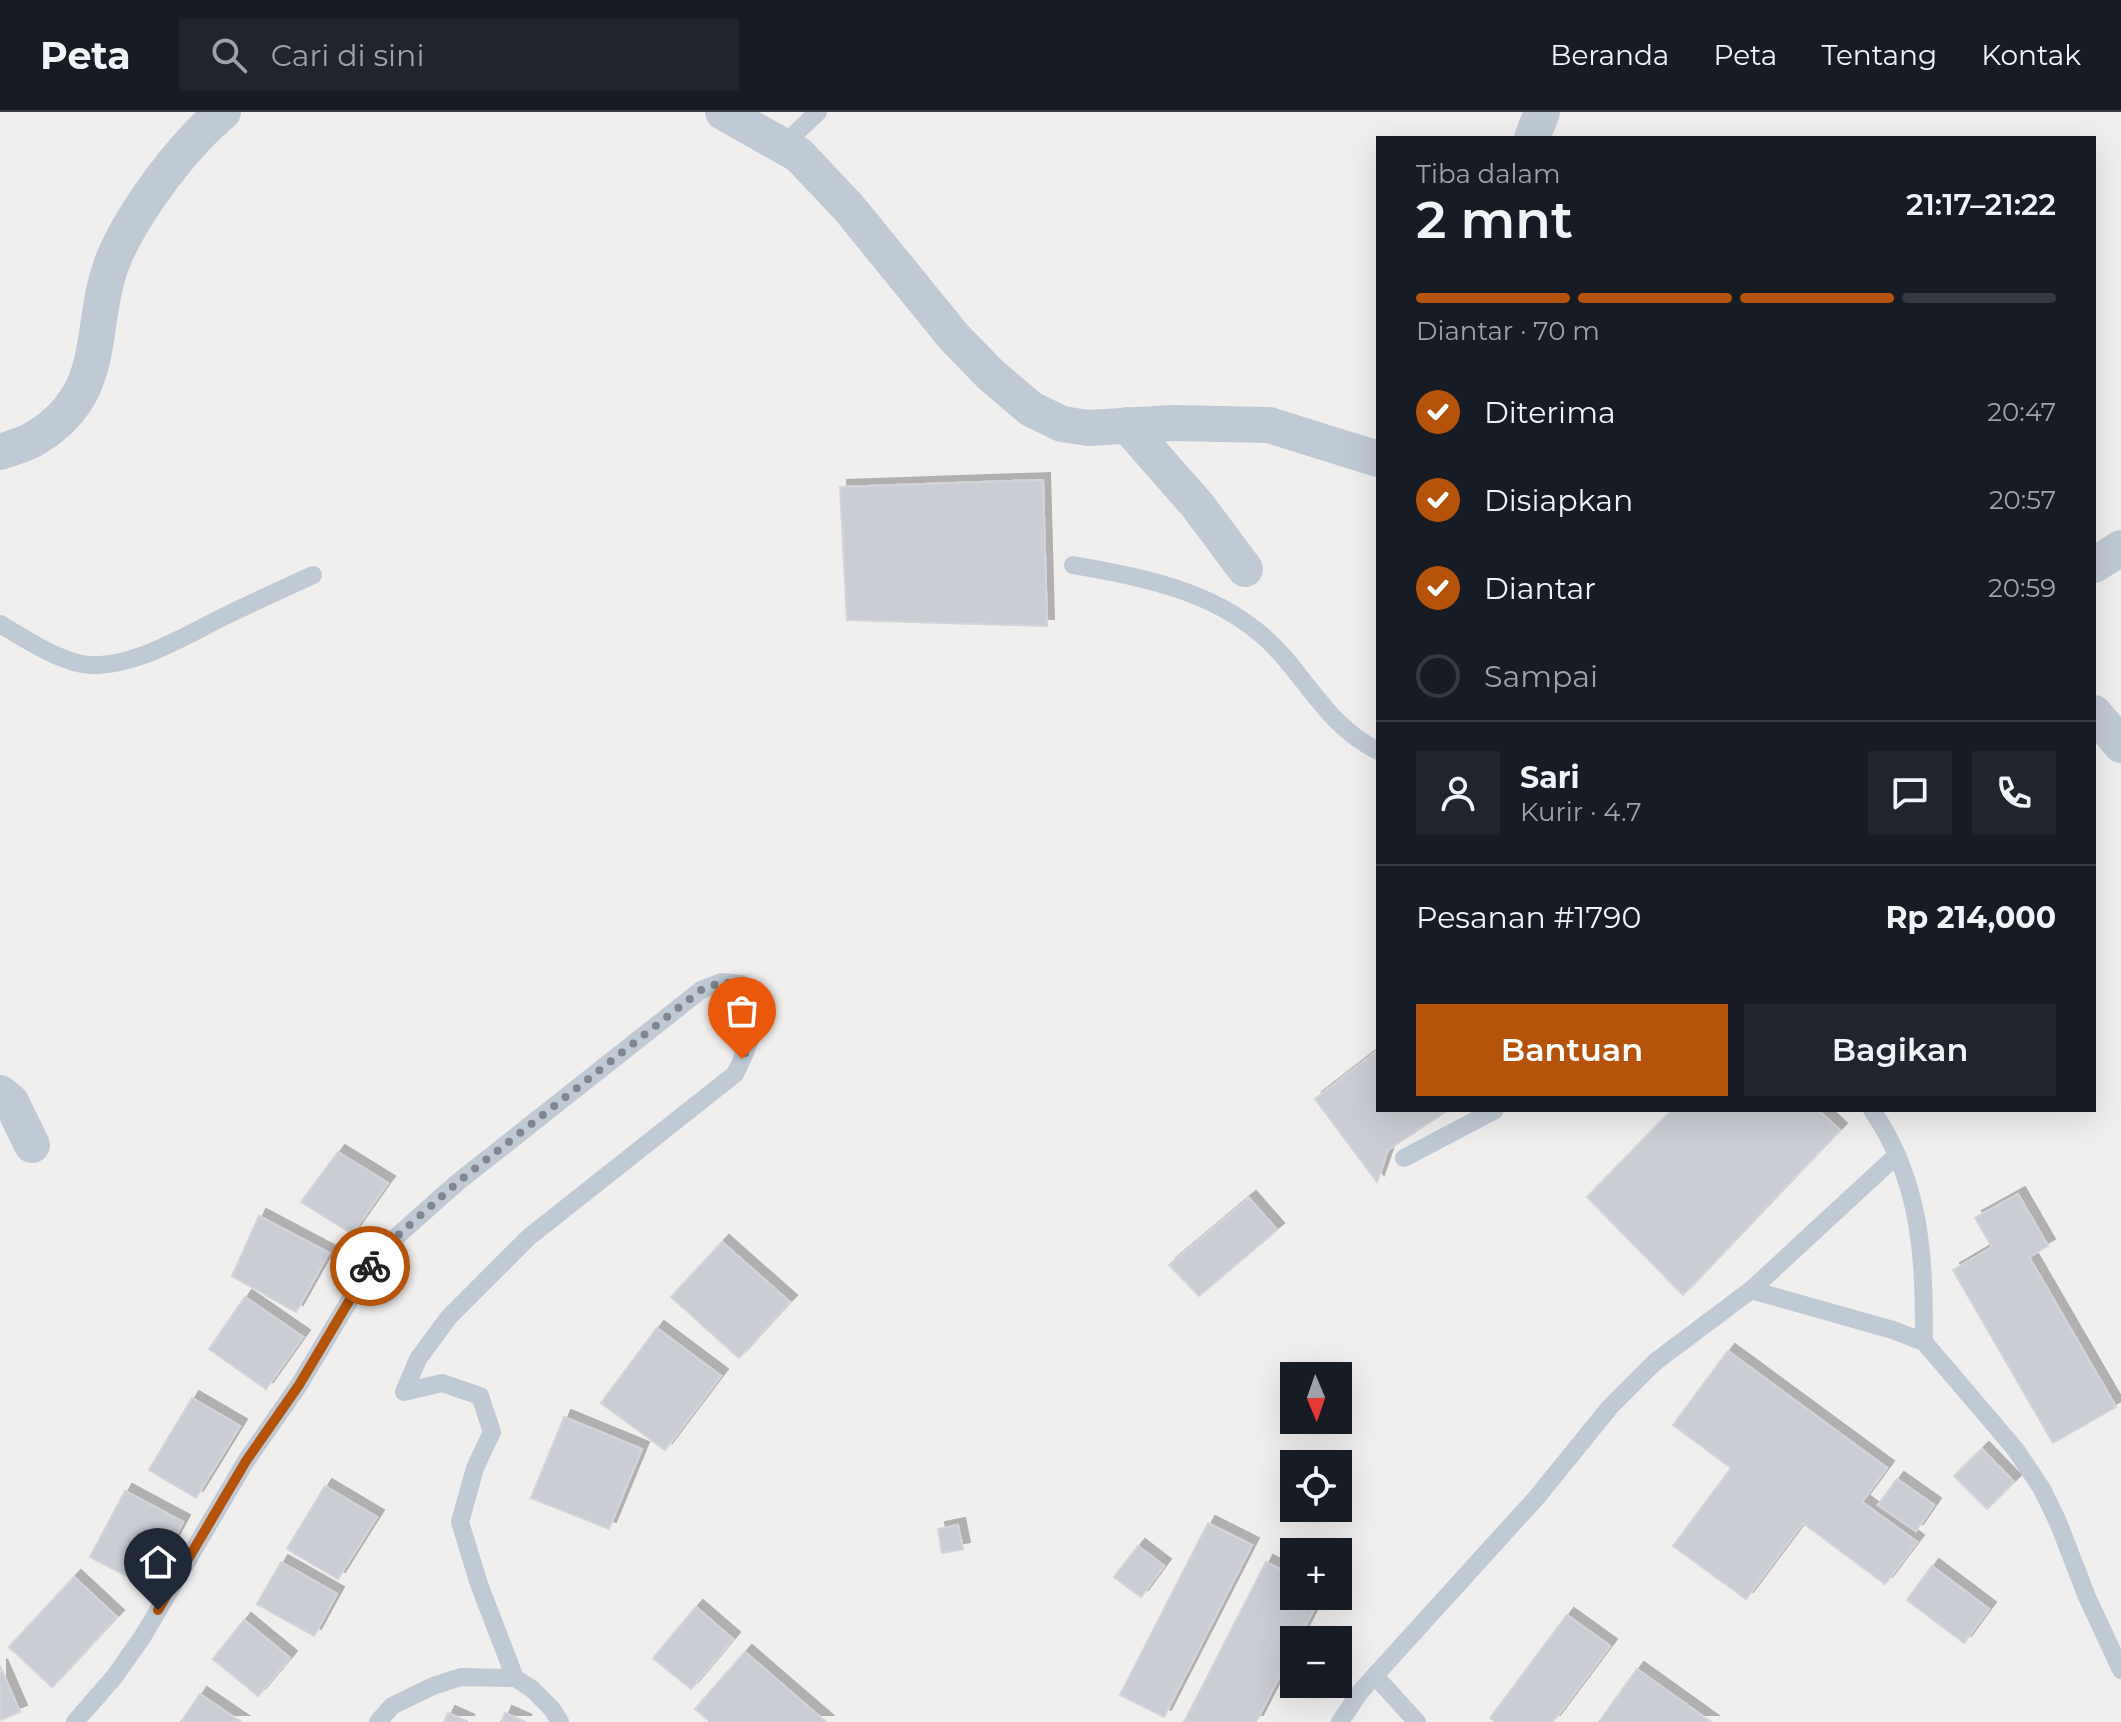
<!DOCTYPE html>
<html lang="id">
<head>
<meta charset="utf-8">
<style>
  body { margin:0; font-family:Montserrat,sans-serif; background:#20242c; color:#f1f3f6; height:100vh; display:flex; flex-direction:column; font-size:30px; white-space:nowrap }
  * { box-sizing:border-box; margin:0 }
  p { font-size:26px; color:#9ea1a6 }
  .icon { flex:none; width:44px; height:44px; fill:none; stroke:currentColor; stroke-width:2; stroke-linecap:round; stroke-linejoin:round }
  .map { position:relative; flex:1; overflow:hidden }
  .sheet { position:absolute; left:1376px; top:24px; width:720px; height:976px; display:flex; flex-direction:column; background:#171b24; border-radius:0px; box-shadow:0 8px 32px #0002 }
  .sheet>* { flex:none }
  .needle { width:52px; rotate:178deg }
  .tools { position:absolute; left:1280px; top:1250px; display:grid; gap:16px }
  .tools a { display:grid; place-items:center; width:72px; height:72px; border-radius:0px; background:#171b24; box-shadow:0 8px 32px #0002; font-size:40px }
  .pin { position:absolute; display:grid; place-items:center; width:68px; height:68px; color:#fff; margin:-82px -34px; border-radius:50% 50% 50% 0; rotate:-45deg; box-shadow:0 0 8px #0007 }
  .pin .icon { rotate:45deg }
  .courier { position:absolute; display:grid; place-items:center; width:80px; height:80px; margin:-40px; border:6px solid #b45309; border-radius:50%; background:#fff; color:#222; box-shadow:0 2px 10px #0007 }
  .summary em { font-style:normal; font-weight:600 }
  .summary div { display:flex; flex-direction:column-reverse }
  .summary { display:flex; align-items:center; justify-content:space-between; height:136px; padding:0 40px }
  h1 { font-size:52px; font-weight:600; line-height:60px }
  .bar { display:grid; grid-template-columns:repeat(4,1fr); gap:12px 8px; align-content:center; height:96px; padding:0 40px }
  .bar i { height:10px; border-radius:6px; background:#363941 }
  .bar .active { background:#b45309 }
  .bar p { grid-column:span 4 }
  .line { display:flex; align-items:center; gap:20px; padding:0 40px; border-top:2px solid #363941 }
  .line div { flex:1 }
  .round { display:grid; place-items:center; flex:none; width:84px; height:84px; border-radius:0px; background:#20242c }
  ol { padding:0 40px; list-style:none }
  li { display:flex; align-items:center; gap:24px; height:88px }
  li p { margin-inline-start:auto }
  li .icon { padding:8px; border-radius:50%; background:#b45309; color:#fff; stroke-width:4 }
  li:last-child { color:#9ea1a6 }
  li i { width:44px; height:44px; border:4px solid #363941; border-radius:50% }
  .cta { display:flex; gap:16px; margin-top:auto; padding:16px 40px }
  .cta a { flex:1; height:92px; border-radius:0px; background:#b45309; color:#fff; font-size:32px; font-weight:600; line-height:92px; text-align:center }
  .cta a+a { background:#20242c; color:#f1f3f6 }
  header { display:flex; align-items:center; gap:48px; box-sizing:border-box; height:112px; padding:0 40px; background:#171b24; border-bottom:2px solid #363941 }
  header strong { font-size:38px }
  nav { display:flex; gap:44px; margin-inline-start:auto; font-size:28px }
  .search { width:560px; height:72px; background:#20242c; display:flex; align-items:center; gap:20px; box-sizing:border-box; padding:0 28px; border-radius:0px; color:#9ea1a6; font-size:30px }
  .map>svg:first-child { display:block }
  .building { fill:#cacdd3; stroke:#d2d4da; stroke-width:2; filter:url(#shadow) }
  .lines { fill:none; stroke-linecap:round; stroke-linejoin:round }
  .lane { stroke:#c0cad5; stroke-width:18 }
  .street { stroke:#c0cad5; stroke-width:36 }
  .done { stroke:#818790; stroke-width:8; stroke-dasharray:0 14.4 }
  .route { stroke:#b45309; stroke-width:10 }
</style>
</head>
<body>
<header>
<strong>Peta</strong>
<div class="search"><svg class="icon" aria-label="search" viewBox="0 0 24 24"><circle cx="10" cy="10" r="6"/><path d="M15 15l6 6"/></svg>Cari di sini</div>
<nav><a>Beranda</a><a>Peta</a><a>Tentang</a><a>Kontak</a></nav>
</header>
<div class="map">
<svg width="2121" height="1610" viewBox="0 0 2121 1610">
  <defs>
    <filter id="shadow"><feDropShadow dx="7" dy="-7" stdDeviation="0" flood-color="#0004"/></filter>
  </defs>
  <rect width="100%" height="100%" fill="#f1eeee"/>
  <g class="building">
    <polygon points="1043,368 1047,514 847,508 840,375"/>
    <polygon points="1378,938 1378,998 1448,998 1388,1038 1377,1070 1315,987"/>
    <polygon points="1672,998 1818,998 1840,1018 1683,1183 1587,1085"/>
    <polygon points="338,1040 388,1071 352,1122 301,1090"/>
    <polygon points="2018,1082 2048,1134 2029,1145 2116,1295 2053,1331 1953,1158 1992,1135 1975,1106"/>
    <polygon points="1249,1086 1277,1118 1199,1184 1169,1153"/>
    <polygon points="259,1104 329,1141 296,1200 232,1164"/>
    <polygon points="722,1130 790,1190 739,1246 671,1185"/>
    <polygon points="245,1185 303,1225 266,1277 209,1237"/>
    <polygon points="657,1216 721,1264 665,1338 601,1291"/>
    <polygon points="1728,1239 1887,1356 1862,1390 1917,1430 1885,1472 1803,1411 1746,1487 1673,1434 1731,1356 1673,1313"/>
    <polygon points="192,1286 240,1314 196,1386 149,1358"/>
    <polygon points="564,1305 642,1337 609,1417 531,1386"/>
    <polygon points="1982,1337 2014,1370 1987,1397 1954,1364"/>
    <polygon points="1897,1367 1934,1393 1916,1419 1878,1393"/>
    <polygon points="325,1374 377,1405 338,1467 287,1437"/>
    <polygon points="125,1379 183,1410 148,1475 90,1445"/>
    <polygon points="1208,1411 1252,1433 1164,1605 1120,1583"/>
    <polygon points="958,1413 963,1437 942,1441 938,1417"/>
    <polygon points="1138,1434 1164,1454 1141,1485 1114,1465"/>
    <polygon points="281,1450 337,1482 314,1524 257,1492"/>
    <polygon points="1266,1450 1294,1464 1294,1484 1321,1484 1298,1528 1294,1528 1294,1536 1256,1610 1184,1610"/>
    <polygon points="1932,1454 1989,1497 1964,1531 1907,1488"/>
    <polygon points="74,1465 117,1505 52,1575 9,1535"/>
    <polygon points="696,1495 733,1527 691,1577 653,1546"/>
    <polygon points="1567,1503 1610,1534 1553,1610 1495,1610 1490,1606"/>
    <polygon points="244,1508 290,1546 258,1584 213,1547"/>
    <polygon points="745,1540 826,1610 710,1610 695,1597"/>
    <polygon points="0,1554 20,1600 0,1608"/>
    <polygon points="1637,1557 1711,1610 1599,1610"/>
    <polygon points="200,1582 241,1610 181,1610"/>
    <polygon points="448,1601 468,1610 444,1610"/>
    <polygon points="505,1601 525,1610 501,1610"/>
  </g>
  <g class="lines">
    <g class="lane">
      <polyline points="783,33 818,0"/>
      <path d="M1073,453c78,14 155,28 210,91 31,36 51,73 95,95"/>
      <path d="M0,512c23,14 56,35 82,40 42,8 100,-26 137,-45 31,-15 63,-30 94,-44"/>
      <path d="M1872,998c50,73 52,147 52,232"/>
      <polyline points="1404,1046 1495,998"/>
      <polyline points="1751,1178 1897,1043"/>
      <polyline points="1375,1564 1417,1610"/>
      <path d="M75,1610l40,-46 28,-40 103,-175 53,-76 79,-132 80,-71 243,-192 21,-8 20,2c22,30 8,60 -7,90l-206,163 -80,80 -31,42 -14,33 38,-9 38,13 12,36 -17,36 -15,54 19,62 36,94"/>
      <polyline points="378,1610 392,1594 433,1574 461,1565 515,1566 532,1577 552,1597 560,1610"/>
      <polyline points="1340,1610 1360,1580 1537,1385 1610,1295 1655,1250 1751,1178 1893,1218 1924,1230 2016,1338 2042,1377 2058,1410 2087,1485 2121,1558"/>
    </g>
    <g class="street">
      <polyline points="723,0 799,43 849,96 954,225 991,263 1031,297 1062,312 1088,316 1173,311 1269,313 1378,347"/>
      <polyline points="1532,26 1542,0"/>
      <polyline points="1127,313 1198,394 1245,457"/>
      <path d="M0,340c11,-4 24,-7 34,-13 81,-48 50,-117 83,-188 21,-45 67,-107 106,-139"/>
      <polyline points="2094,453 2121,436"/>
      <polyline points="2094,601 2121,633"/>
      <polyline points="0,981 11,990 32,1033"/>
    </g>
  </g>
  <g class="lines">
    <path class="done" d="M370,1154l8,-13 80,-71 243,-192 21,-8 20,2c17,23 13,51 0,75"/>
    <polyline class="route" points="158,1498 246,1349 299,1273 370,1154"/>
  </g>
</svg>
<div class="tools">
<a><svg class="needle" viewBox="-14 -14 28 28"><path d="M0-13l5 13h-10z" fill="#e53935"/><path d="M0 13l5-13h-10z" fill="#9ea1a6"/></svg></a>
<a><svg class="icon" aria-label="locate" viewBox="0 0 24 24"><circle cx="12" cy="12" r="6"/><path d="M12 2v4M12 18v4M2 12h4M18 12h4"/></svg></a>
<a>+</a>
<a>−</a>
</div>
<div class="pin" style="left:742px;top:947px;background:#ea580c"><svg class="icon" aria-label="bag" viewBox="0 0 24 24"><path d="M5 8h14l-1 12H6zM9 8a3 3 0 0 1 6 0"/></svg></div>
<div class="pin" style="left:158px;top:1498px;background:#1f2937"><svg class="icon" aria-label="home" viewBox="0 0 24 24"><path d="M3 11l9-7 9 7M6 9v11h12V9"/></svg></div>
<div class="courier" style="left:370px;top:1154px"><svg class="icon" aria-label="bike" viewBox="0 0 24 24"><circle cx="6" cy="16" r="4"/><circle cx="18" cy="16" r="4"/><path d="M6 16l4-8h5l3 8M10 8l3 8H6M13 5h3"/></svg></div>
<section class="sheet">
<div class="summary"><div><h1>2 mnt</h1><p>Tiba dalam</p></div><em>21:17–21:22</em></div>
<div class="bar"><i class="active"></i><i class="active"></i><i class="active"></i><i></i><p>Diantar · 70 m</p></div>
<ol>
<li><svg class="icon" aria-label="check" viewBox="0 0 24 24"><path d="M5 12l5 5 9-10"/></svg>Diterima<p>20:47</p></li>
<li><svg class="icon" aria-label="check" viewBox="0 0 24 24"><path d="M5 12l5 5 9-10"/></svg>Disiapkan<p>20:57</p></li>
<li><svg class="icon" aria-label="check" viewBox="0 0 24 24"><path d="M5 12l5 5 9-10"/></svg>Diantar<p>20:59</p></li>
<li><i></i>Sampai</li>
</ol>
<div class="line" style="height:144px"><a class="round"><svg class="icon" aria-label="person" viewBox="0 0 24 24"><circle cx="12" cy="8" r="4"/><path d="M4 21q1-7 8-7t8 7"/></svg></a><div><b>Sari</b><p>Kurir · 4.7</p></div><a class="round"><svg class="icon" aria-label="chat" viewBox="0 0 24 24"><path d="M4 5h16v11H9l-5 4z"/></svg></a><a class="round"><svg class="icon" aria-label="phone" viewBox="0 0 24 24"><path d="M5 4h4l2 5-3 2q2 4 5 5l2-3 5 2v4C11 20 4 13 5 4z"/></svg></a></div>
<div class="line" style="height:104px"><div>Pesanan #1790</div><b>Rp 214,000</b></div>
<div class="cta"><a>Bantuan</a><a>Bagikan</a></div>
</section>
</div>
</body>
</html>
